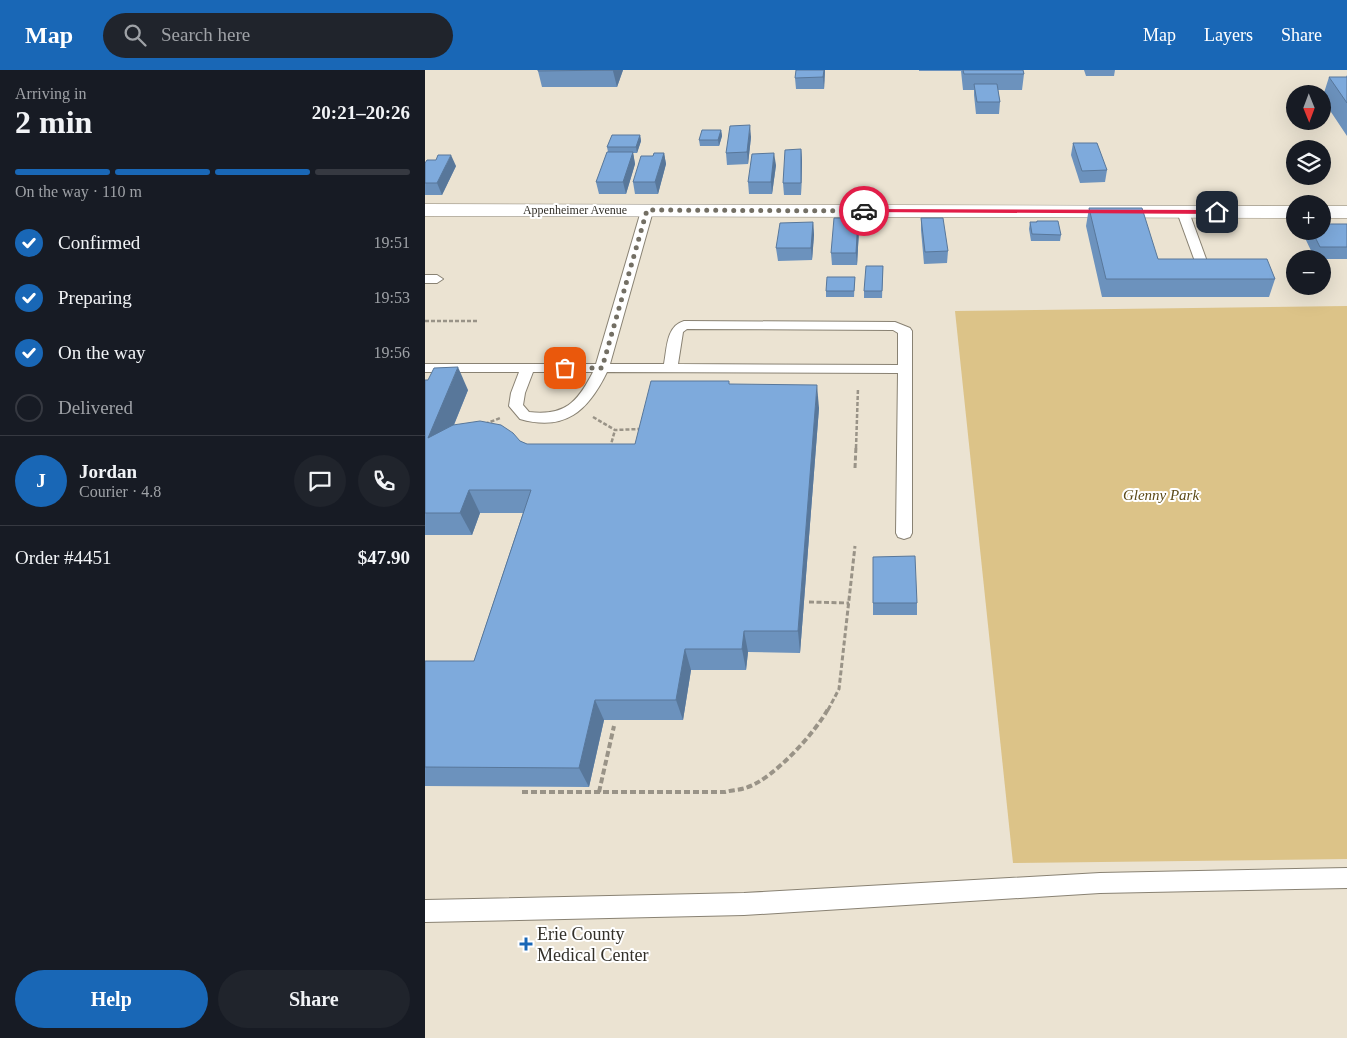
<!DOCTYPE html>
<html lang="en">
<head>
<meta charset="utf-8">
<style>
  body { margin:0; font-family:Georgia,serif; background:#20242c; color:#f1f3f6; height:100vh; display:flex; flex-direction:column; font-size:19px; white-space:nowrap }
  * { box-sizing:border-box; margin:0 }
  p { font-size:16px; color:#9ea1a6 }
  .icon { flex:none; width:28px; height:28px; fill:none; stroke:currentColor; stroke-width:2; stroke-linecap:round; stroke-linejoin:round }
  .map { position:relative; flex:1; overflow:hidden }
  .sheet { display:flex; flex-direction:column; background:#171b24; width:425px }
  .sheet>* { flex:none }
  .needle { width:32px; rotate:179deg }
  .controls { position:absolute; left:861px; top:15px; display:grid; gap:10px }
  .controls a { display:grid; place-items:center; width:45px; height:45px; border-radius:50%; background:#171b24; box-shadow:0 5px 20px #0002; font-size:25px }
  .pin { position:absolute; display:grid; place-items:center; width:42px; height:42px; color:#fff; margin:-21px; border-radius:10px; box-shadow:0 2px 8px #0006 }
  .courier { position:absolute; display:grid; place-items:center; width:50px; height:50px; margin:-25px; border:4px solid #e11d48; border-radius:50%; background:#fff; color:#222; box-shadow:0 1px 6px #0007 }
  .overview em { font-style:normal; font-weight:600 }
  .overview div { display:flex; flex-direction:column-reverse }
  .overview { display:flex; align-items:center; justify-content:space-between; height:85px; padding:0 15px }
  h1 { font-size:32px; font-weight:600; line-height:38px }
  .bar { display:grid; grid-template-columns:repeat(4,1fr); gap:8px 5px; align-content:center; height:60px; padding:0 15px }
  .bar i { height:6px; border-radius:4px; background:#363941 }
  .bar .on { background:#1967b6 }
  .bar p { grid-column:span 4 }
  .line { display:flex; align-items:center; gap:12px; padding:0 15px; border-top:1px solid #363941 }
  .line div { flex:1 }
  .round { display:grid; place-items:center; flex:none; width:52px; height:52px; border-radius:26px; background:#20242c }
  ol { padding:0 15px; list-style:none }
  li { display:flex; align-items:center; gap:15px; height:55px }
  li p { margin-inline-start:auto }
  li .icon { padding:5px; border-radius:50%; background:#1967b6; color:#fff; stroke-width:4 }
  li:last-child { color:#9ea1a6 }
  li i { width:28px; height:28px; border:2px solid #363941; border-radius:50% }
  .action { display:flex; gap:10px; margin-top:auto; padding:10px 15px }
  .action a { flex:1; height:58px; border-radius:30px; background:#1967b6; color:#fff; font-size:20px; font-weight:600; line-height:58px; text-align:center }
  .action a+a { background:#20242c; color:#f1f3f6 }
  header { display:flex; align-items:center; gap:30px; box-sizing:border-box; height:70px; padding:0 25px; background:#1967b6; color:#fff }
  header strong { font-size:24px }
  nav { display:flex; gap:28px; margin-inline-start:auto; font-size:18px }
  .search { width:350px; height:45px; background:#20242c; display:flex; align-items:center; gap:12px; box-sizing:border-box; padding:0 18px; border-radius:28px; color:#9ea1a6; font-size:19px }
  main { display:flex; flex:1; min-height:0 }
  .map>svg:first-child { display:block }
  .green { fill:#dcc388 }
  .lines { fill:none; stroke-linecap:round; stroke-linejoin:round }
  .service-casing { stroke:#898273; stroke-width:2 }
  .minor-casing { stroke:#898273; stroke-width:1 }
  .path-far2 { stroke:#999387; stroke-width:2.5; stroke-dasharray:4 2; stroke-linecap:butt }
  .path-far1 { stroke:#999387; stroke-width:3; stroke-dasharray:5 2.5; stroke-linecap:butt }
  .path { stroke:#999387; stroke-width:4; stroke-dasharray:6 3; stroke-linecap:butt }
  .service { fill:#fff; fill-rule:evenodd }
  .minor { fill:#fff; fill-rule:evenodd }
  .wall { fill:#6c92bd }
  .shaded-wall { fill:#58779a }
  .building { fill:#7eaadc; stroke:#58779a }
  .route { fill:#e11d48 }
  .done { stroke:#736f64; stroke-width:5; stroke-dasharray:0 9 }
  .poi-dot { fill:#1967b6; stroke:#fff; stroke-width:2 }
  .labels { text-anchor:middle; stroke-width:4; stroke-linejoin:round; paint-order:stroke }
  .far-street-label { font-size:12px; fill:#333029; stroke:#fff }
  .park-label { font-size:15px; font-style:italic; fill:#5c4a18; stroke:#fff }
  .near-poi-label { font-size:18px; fill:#333029; stroke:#fff; text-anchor:start }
</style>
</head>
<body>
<header>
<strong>Map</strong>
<div class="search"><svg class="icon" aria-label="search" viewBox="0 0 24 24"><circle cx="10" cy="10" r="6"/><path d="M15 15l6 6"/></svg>Search here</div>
<nav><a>Map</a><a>Layers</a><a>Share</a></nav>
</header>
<main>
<section class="sheet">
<div class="overview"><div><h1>2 min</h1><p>Arriving in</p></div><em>20:21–20:26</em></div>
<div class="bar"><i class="on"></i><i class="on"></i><i class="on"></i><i></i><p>On the way · 110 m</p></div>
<ol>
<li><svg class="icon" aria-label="check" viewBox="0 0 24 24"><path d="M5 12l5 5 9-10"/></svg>Confirmed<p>19:51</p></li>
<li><svg class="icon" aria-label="check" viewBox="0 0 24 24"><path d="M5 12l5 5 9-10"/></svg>Preparing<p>19:53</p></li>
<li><svg class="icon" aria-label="check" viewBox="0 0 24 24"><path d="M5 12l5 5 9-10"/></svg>On the way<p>19:56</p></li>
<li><i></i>Delivered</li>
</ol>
<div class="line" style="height:90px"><b class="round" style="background:#1967b6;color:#fff">J</b><div><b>Jordan</b><p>Courier · 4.8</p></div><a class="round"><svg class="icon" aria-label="chat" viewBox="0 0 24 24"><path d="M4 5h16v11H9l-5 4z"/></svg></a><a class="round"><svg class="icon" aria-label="phone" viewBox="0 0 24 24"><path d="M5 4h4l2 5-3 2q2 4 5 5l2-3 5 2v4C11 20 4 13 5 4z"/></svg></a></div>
<div class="line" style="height:65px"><div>Order #4451</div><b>$47.90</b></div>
<div class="action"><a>Help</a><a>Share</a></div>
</section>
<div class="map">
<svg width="922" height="968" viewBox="0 0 922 968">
  <rect width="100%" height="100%" fill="#ebe3d2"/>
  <polygon class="green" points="922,236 922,789 588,793 530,241"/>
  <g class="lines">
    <defs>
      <g id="service">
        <path d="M222,138l6,3 -43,153h54c3,-15 2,-38 20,-43l211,1 15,6 2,3v202l-2,4 -6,2 -6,-2 -2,-4 2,-160 -291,-1c-19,39 -42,60 -87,47l-11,-13 2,-13 8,-21h-94v-8h171l45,-153zM262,259l206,1 5,3v32l-220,-1 5,-32zM108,302h60c-16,31 -28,44 -64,40l-6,-7 2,-12z"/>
        <polygon points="758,139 764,142 784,197 782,200 778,201 772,197 752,142"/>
        <polygon points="0,205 12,205 18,209 12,213 0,213"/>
        <polygon points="922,798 922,818 675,823 319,845 0,852 0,830 319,823 675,803"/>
      </g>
      <g id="minor">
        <polygon points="0,134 870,136 870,148 0,146"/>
        <rect x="898" y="136" width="24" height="12"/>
      </g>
    </defs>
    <use href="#service" class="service-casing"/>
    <use href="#minor" class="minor-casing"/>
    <g class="path-far2">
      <polyline points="0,251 54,251"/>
      <polyline points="168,347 190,360 214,359"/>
      <polyline points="60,354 75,348"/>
      <polyline points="185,378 190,360"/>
      <polyline points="431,378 433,318"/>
    </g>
    <g class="path-far1">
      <polyline points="430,398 431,376"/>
      <polyline points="384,532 424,533"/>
      <polyline points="403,640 414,619 430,476"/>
    </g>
    <g class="path">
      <path d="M97,722h203c7,-2 16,-2 23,-5 26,-9 67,-54 80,-78"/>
      <polyline points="174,722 189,656"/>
    </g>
    <use href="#service" class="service"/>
    <use href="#minor" class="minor"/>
  </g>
  <g class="wall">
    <polygon points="198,0 192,17 117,17 113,1"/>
    <polygon points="400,0 399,19 371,19 370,8"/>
    <polygon points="494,0 598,0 599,4 597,20 573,20 575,32 574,44 551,44 549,25 549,20 538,20 536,1 494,1"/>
    <polygon points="659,0 690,0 689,6 661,6"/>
    <polygon points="922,5 922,66 898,30 898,26 904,7 921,7"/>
    <polygon points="296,60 297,66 294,76 275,76 274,70"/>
    <polygon points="215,65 216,71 212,83 208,83 210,94 201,124 174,124 171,112 183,82 182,77"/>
    <polygon points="326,67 323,94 302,95 301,83"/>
    <polygon points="648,73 682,100 680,112 655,113 646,85"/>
    <polygon points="376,79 377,91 376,125 359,125 358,113"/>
    <polygon points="239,83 241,94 233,124 210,124 208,112 228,86"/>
    <polygon points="0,93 31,96 17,125 0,125"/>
    <polygon points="351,95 347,124 324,124 323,112"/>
    <polygon points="664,138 733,189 850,209 844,227 677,227 661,156"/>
    <polygon points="496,148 523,181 522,193 499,194 496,160"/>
    <polygon points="612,151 636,165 635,171 606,171 604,159 605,152 611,152"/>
    <polygon points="388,152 389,165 387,190 353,191 351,178"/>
    <polygon points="922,154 922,189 890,189 879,166 881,161 898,161"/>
    <polygon points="434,160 432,195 407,195 406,183"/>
    <polygon points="458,196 457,228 439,228 439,221"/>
    <polygon points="430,207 429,227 401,227 401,221"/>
    <polygon points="0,310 43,320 29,355 95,371 102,374 210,374 305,314 394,338 375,583 323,582 321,600 266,600 258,650 179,650 164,717 0,716 0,591 49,591 98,443 55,443 47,465 0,465"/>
    <polygon points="448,487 492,533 492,545 448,545"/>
  </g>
  <g class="shaded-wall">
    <polygon points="188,0 198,0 192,17 188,1"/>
    <polygon points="399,0 400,0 399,19 398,7"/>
    <polygon points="325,55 326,67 323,94 322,82"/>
    <polygon points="296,60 297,66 294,76 293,70"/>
    <polygon points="215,65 216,71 212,83 211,77"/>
    <polygon points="376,79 377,91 376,125"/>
    <polygon points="208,82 210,94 201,124 198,112"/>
    <polygon points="239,83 241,94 233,124 230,112"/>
    <polygon points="349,83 351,95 347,124 346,112"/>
    <polygon points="26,85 31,96 17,125 12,113"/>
    <polygon points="433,148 434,160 432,195 431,183"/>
    <polygon points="388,152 389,165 387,190 386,178"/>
    <polygon points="33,297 43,320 14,391 3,368"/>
    <polygon points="392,315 394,338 375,583 373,561"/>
    <polygon points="44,420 55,443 47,465 35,443"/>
    <polygon points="319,561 323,582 321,600 317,579"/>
    <polygon points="260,579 266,600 258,650 251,630"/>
    <polygon points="170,630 179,650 164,717 154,698"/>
  </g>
  <g class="building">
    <polygon points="113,0 188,0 113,1"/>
    <polygon points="371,0 399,0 398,7 370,8"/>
    <polygon points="538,0 598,0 599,4 539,4"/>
    <polygon points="904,7 922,7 922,33"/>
    <polygon points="549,14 572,14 575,32 552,32"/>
    <polygon points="325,55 322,82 301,83 305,56"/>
    <polygon points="277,60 296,60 293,70 274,70"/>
    <polygon points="187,65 215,65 211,77 182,77"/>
    <polygon points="648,73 672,73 682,100 657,101"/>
    <polygon points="376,79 376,113 358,113 360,80"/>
    <polygon points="182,82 208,82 198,112 171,112"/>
    <polygon points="229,83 239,83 230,112 208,112 216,86 228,86"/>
    <polygon points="349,83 346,112 323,112 327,84"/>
    <polygon points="13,85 26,85 12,113 0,113 0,93 2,90 11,90"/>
    <polygon points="664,138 717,138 733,189 842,189 850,209 681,209"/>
    <polygon points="409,148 433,148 431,183 406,183"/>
    <polygon points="496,148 518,148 523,181 500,182"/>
    <polygon points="612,151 633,151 636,165 607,164 605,152 612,152"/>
    <polygon points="388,152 386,178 351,178 355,153"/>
    <polygon points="898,154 922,154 922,177 895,177 887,161 898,161"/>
    <polygon points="441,196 458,196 457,221 439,221"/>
    <polygon points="402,207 430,207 429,221 401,221"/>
    <polygon points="33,297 3,368 28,355 55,351 76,355 88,363 95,371 102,374 210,374 226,311 304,311 304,314 392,315 373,561 319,561 317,579 260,579 251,630 170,630 154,698 0,697 0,591 49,591 106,420 44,420 35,443 0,443 0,310 3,310 9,298"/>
    <polygon points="490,486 492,533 448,533 448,487"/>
  </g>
  <polygon class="route" points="439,139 792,140 795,142 792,144 437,142"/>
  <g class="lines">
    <polyline class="done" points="140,298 177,298 222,140 439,141"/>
  </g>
  <path class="poi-dot" d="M98.5 866.5h5v5h5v5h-5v5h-5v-5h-5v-5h5z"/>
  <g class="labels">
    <g class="far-street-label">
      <text x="150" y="144">Appenheimer Avenue</text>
    </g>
    <g class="park-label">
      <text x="736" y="430">Glenny Park</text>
    </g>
    <g class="near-poi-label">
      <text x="112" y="870">Erie County<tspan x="112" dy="21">Medical Center</tspan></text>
    </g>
  </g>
</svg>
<div class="controls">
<a><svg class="needle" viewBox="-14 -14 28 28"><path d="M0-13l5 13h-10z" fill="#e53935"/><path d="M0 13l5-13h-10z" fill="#9ea1a6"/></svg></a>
<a><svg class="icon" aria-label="layers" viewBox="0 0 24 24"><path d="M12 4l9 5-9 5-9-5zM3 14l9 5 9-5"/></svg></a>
<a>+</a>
<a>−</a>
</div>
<div class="pin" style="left:140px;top:298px;background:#ea580c"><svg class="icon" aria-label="bag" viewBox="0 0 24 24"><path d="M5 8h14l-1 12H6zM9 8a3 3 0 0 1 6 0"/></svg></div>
<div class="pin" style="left:792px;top:142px;background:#1f2937"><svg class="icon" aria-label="home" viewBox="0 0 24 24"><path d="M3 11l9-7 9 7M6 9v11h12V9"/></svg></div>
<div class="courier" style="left:439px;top:141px"><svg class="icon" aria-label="car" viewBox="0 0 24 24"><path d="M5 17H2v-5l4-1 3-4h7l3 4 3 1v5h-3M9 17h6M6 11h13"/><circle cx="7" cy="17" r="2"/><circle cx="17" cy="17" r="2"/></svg></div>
</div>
</main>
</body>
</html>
